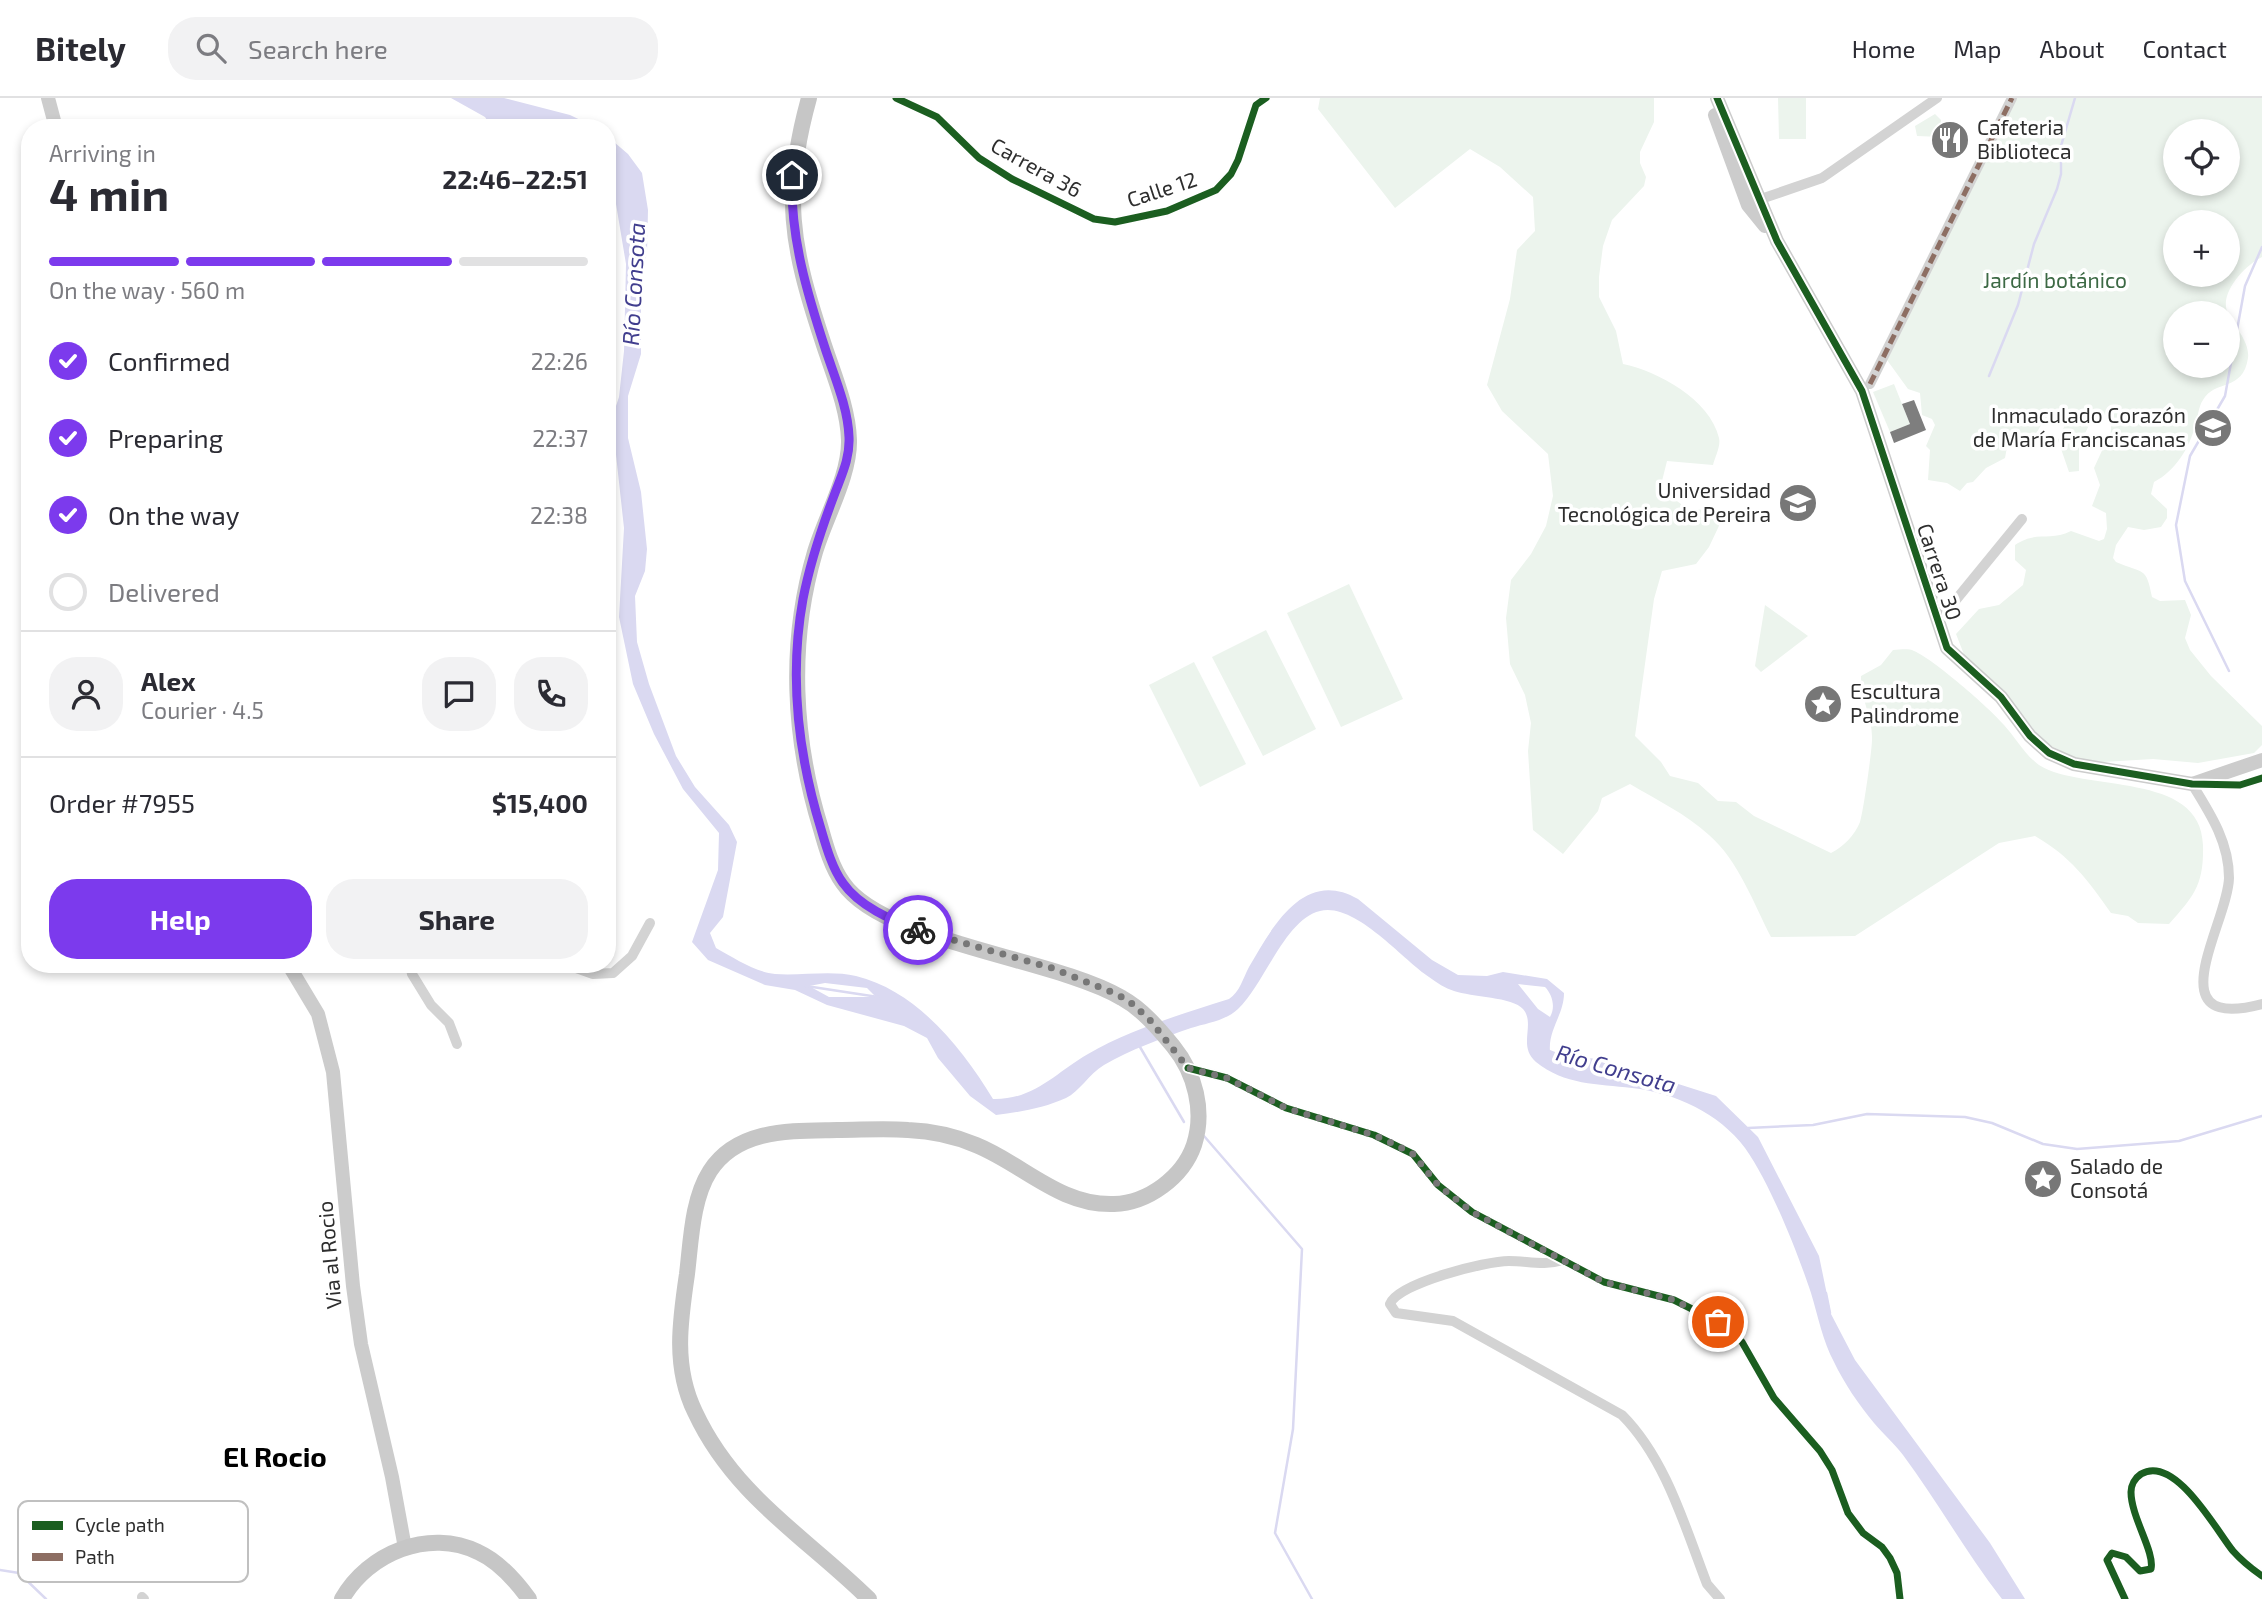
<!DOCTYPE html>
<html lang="en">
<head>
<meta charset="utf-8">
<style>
  body { margin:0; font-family:"Exo 2",sans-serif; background:#f2f2f3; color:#2b2b33; height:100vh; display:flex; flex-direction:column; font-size:26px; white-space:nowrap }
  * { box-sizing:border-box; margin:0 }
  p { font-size:23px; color:#7c7c81 }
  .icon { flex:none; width:38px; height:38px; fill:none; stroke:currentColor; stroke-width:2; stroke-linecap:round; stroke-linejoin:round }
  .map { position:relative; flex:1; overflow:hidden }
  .side { position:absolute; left:21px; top:21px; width:595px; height:854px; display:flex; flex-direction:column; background:#fff; border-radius:28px; box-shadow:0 4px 10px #0003 }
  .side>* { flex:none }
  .tools { position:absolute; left:2163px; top:21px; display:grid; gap:14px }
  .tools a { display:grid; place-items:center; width:77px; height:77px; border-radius:50%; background:#fff; box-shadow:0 4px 10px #0003; font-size:35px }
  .pin { position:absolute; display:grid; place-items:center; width:60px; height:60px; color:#fff; margin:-30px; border:4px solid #fff; border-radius:50%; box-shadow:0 2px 7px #0007 }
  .courier { position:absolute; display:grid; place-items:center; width:70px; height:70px; margin:-35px; border:5px solid #7c3aed; border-radius:50%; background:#fff; color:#222; box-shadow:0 2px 9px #0007 }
  .headline em { font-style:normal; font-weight:700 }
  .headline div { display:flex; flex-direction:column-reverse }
  .headline { display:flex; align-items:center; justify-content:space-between; height:119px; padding:0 28px }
  h1 { font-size:46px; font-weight:700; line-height:52px }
  .bar { display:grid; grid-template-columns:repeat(4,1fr); gap:10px 7px; align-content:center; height:84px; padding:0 28px }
  .bar i { height:9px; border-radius:5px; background:#e1e1e2 }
  .bar .on { background:#7c3aed }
  .bar p { grid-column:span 4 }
  .line { display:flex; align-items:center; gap:18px; padding:0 28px; border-top:2px solid #e1e1e2 }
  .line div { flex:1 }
  .round { display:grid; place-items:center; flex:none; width:74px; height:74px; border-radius:28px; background:#f2f2f3 }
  ol { padding:0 28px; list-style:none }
  li { display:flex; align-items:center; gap:21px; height:77px }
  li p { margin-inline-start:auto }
  li .icon { padding:7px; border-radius:50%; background:#7c3aed; color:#fff; stroke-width:4 }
  li:last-child { color:#7c7c81 }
  li i { width:38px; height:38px; border:4px solid #e1e1e2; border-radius:50% }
  .primary-button { display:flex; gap:14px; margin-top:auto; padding:14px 28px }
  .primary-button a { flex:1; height:80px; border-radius:28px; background:#7c3aed; color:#fff; font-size:28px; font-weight:700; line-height:80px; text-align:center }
  .primary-button a+a { background:#f2f2f3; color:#2b2b33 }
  header { display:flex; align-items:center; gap:42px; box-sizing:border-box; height:98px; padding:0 35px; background:#fff; border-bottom:2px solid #e1e1e2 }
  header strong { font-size:33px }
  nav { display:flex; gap:38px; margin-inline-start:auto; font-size:24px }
  .search { width:490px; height:63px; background:#f2f2f3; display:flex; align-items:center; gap:18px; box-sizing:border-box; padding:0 24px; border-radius:28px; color:#7c7c81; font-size:26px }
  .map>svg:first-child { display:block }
  .green { fill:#ecf4ed; fill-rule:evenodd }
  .water { fill:#dad9f1; fill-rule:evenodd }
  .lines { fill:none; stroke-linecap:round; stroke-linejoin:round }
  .stream { stroke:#dad9f1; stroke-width:2.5 }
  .building { fill:#7e7e7e }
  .street { stroke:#d3d3d3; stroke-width:10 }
  .secondary { stroke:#ccc; stroke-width:14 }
  .primary { stroke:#c6c6c6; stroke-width:16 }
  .quiet { stroke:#8d6e63; stroke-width:5; stroke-dasharray:10 5; stroke-linecap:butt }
  .cycleway-casing { stroke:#fff; stroke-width:11 }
  .cycleway { stroke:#1b5e20; stroke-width:7 }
  .done { stroke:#777; stroke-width:7; stroke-dasharray:0 12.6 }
  .route { stroke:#7c3aed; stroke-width:9 }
  .labels { text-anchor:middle; stroke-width:7; stroke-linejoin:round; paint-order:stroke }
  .poi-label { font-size:21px; fill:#2e2e2e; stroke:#fff; text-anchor:start }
  .street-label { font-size:21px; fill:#2e2e2e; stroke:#fff }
  .park-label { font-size:21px; fill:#3c6944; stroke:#fff }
  .water-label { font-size:23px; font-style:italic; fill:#413e8e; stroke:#fff }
  .district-label { font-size:28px; font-weight:bold; fill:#000; stroke:#fff }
  .key { fill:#fff; stroke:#c0c0c0; stroke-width:2 }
  .key-label { font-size:19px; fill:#2e2e2e }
</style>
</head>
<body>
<header>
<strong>Bitely</strong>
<div class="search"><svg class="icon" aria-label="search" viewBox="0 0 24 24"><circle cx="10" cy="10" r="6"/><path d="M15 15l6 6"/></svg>Search here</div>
<nav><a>Home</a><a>Map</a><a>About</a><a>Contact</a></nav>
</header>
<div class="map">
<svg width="2262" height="1501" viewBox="0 0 2262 1501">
  <rect width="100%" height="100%" fill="#fff"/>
  <g class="green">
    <path d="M1320,0h334v24l-14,30v11l6,14 -2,9 -32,34 -9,26 -4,31v20l17,34 7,33c34,7 87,35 96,74 2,8 -4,19 -6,27l-46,-4 -7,28 28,20 38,2 -17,36 -13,17 -34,7 -8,28 -19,137 26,26 9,14 28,7 20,18 18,1 18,14 77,37c12,-6 24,-18 29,-31 3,-8 12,-72 12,-82 1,-23 -12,-41 -11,-64l20,-11 12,-15c7,0 15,-2 21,1 19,8 76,57 90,74 11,12 21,30 35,40 44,28 162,5 164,80 1,40 -9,51 -34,79l-31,-1 -10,-7 -17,-3c-24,-34 -40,-56 -76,-77l-36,7 -144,93 -84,1c-17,-33 -33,-77 -62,-102 -23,-21 -52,-35 -79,-51l-28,14 -4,13 -35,43 -30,-24 -5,-79 3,-28 -6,-28 -15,-31 -4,-46 5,-38 20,-26 15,-28 7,-30 -5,-42 -46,-43 -15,-26 23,-86 7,-49 18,-19 -2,-34 -33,-30 -30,-18 -75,59 -77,-99z"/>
    <polygon points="1778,0 1806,0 1806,41 1779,41"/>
    <path d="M2012,0h250v159c-17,8 -44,37 -34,56h-53v53h53v-52c7,13 22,28 20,44 -5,34 -33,21 -45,42 -5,7 -5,18 -8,26 -6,23 -20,45 -41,56l-3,12 16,15v9l-6,9 -17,3 -16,-3 -12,18 -3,13 3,4c28,12 30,4 36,35l8,4 25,-1 6,15 -6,23 5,12 21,26 51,50v19l-8,8 -56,10 -45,-4 -67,4 -41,-20 -50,-61 -16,-10 -14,-15 -9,-23 23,-25 20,-4 24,-20 3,-15 -11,-10v-15c22,-15 34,-3 56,-14l28,10 5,-2 3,-10 -1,-16 -14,-7 8,-21 -6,-17 17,-37v-10l-9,-8 -12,10 -11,23v25l-10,1 -11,-32 7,-15 -12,-10 -9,5 -11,19 -26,8 -2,11 -19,10 -13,14 -6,1 -7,8 -13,-8 -19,-3 2,-30 -4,-4 9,-21 -3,-6 -10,-4 -2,-22 -12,-4 -21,-29zM2175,33h53v53h-53zM2175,124h53v53h-53z"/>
    <polygon points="1935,16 1941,22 1941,39 1917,38 1915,28"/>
    <polygon points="1894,286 1910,326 1890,334 1873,294"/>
    <polygon points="1349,486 1403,601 1341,629 1287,515"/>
    <polygon points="1765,507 1808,538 1761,574 1755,568"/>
    <polygon points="1266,532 1316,631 1263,658 1212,559"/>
    <polygon points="1194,564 1246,666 1200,689 1149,587"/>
  </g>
  <g class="water">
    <polygon points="451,0 504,0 570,17 597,30 558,30 542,23 525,21 494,21 500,30 492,30 485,19"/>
    <path d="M607,38l21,18 14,19 6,37 -1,42 -6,30v72l-13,42v42l13,54 6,57 -2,22 -10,25 2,46 12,42 27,72 19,31 34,38 8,17 -14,75 -13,16 6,15c18,10 39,24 59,26 26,2 56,-4 81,2 61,15 106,72 137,123 42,1 63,-27 95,-45 43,-25 94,-40 141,-55 11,-7 14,-21 20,-32 24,-41 55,-99 109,-68l74,61 26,15 29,1 16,-4 44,7 17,14c0,22 -16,36 -14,59l14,7 20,-2 22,4 110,35 42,41 61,119 12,58 24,46 135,183 35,56h-23c-36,-46 -64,-97 -99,-144 -8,-11 -20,-21 -29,-32 -15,-18 -30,-40 -40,-61 -11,-20 -16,-46 -23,-69 -14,-42 -41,-110 -66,-145 -26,-35 -70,-55 -113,-60 -34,-4 -68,-3 -96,-26 -19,-16 0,-38 -13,-53 -10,-12 -52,-12 -69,-18 -9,-3 -17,-8 -25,-14 -26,-17 -74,-75 -109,-66 -35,8 -56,74 -82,98 -13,12 -31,14 -47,19 -29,10 -61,22 -87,37 -15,9 -25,27 -38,33 -22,10 -46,14 -70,17l-26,-19 -32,-38 -11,-20 -23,-12 -77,-21 -32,-15 -30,-5 -57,-25 -16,-18 26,-72 1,-37 -36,-44 -29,-55 -21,-50 -14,-67 5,-89 -12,-110 7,-21 5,-46 2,-87 -11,-66 -2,-40 -6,-5zM825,885l42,5 9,9h-47l-20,-11zM1518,886l27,3c7,7 11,20 5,30l-12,-8z"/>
  </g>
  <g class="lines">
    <g class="stream">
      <polyline points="1989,278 2018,207 2034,146 2057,91 2061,76 2061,48 2075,0"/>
      <polyline points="2229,573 2185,483 2176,427 2190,358 2225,298 2245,188 2262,149"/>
      <polyline points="1260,854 1273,833"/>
      <polyline points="806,888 878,899"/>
      <polyline points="1140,949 1184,1024"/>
      <polyline points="1549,953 1569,961"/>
      <polyline points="1748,1030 1813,1027 1867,1016 1965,1019 1992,1025 2043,1046 2077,1051 2179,1043 2262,1018"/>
      <polyline points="1204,1038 1302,1151 1293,1331 1275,1435 1312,1501"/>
      <polyline points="1826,1195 1830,1215"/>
      <polyline points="0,1472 19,1475 46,1501"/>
    </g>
  </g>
  <polygon class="building" points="1914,302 1926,332 1894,345 1890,334 1910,326 1902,306"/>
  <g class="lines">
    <g class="street">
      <polyline points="896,0 937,19 979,60 1012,81 1094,121 1115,124 1167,113 1216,92 1231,76 1238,62 1256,7 1266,0"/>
      <polyline points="1755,103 1822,80 1937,0"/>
      <polyline points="1870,286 2012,0"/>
      <polyline points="1937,525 2022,421"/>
      <path d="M2192,686c18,29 37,58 37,94 -1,45 -75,155 33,126"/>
      <polyline points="2198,686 2240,687 2262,680"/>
      <polyline points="410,866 412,876 431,907 449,925 457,946"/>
      <polyline points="565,866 593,876 613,875 632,858 650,825"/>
      <polyline points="1188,970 1227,980 1286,1010 1374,1037 1413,1056 1438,1087 1472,1114 1604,1184 1674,1202 1718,1224 1742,1244 1774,1300 1820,1353 1832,1372 1848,1415 1863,1435 1882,1449 1890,1460 1897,1475 1900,1501"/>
      <path d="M1563,1162c-19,6 -35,1 -54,1 -23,0 -111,22 -119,43l6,9 57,8 169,94c44,44 63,112 85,169l13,15"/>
      <polyline points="142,1499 144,1501"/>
      <path d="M2125,1501l-18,-39 5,-7 14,4 14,14 11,-2c4,-17 -20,-52 -20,-77 0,-7 4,-14 10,-18 34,-20 75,56 92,77 8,9 19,18 29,25"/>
    </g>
    <g class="secondary">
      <polyline points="48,0 56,30"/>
      <polyline points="1717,0 1777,143 1862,293 1947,550 2001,599 2030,638 2049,655 2074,666 2192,686 2262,662"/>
      <polyline points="1715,17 1748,107 1765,128"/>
      <polyline points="288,866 318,916 333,974 353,1188 361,1246 392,1379 405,1450"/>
    </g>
    <g class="primary">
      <path d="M809,0c-27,97 -18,147 13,241 10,32 26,67 27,101 1,35 -24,78 -34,112 -27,91 -22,187 6,277 5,18 11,39 22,54 40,59 211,75 279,115 20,11 36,30 51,48 22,27 32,65 21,99 -11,32 -46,58 -80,59 -54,2 -91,-40 -138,-59 -21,-9 -45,-14 -68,-15 -24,-2 -47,0 -71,0 -45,1 -99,-2 -127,41 -18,28 -19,70 -23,103 -7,47 -14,93 8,138 39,84 111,125 174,187"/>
      <path d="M342,1501c26,-46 87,-71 136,-47 20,9 38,29 51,47"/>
    </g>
    <polyline class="quiet" points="1870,286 2012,0"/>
    <defs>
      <g id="cycleway">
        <polyline points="896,0 937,19 979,60 1012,81 1094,121 1115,124 1167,113 1216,92 1231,76 1238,62 1256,7 1266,0"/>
        <polyline points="1717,0 1777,143 1862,293 1947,550 2001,599 2030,638 2049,655 2074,666 2192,686 2240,687 2262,680"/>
        <polyline points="1188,970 1227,980 1286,1010 1374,1037 1413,1056 1438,1087 1472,1114 1604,1184 1674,1202 1718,1224 1742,1244 1774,1300 1820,1353 1832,1372 1848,1415 1863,1435 1882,1449 1890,1460 1897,1475 1900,1501"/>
        <path d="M2125,1501l-18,-39 5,-7 14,4 14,14 11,-2c4,-17 -20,-52 -20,-77 0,-7 4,-14 10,-18 34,-20 75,56 92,77 8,9 19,18 29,25"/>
      </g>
    </defs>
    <use href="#cycleway" class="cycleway-casing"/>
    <use href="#cycleway" class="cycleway"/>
  </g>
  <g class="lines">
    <polyline class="done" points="918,832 1052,870 1109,893 1128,902 1150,922 1188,970 1227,980 1286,1010 1374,1037 1394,1046 1413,1056 1438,1087 1472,1114 1604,1184 1674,1202 1718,1224"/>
    <path class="route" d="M792,77c-2,62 15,118 34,176 9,27 22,57 23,86 1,21 -7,37 -14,56 -13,34 -25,70 -32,106 -14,77 -5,155 18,230 5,17 11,39 22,54 16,23 48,37 75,47"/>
  </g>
  <defs>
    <symbol id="restaurant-disc" viewBox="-11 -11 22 22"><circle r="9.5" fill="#777" stroke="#fff"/><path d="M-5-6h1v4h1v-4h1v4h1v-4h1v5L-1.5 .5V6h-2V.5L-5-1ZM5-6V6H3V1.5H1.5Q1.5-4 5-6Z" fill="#fff"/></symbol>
    <symbol id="school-disc" viewBox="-11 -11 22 22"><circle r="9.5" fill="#777" stroke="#fff"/><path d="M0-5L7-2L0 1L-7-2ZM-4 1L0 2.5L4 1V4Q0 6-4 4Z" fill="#fff"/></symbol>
    <symbol id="university-disc" viewBox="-11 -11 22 22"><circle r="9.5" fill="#777" stroke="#fff"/><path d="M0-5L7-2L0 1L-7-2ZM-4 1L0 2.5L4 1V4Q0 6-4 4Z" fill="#fff"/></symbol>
    <symbol id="sight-disc" viewBox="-11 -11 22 22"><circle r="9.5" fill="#777" stroke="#fff"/><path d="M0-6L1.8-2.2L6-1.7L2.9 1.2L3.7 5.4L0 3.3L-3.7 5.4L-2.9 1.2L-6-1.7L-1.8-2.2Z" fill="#fff"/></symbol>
  </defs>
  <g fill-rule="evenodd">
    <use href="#restaurant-disc" x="1928" y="20" width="44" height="44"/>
    <use href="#school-disc" x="2191" y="308" width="44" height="44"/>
    <use href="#university-disc" x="1776" y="383" width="44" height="44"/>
    <use href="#sight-disc" x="1801" y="584" width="44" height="44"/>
    <use href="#sight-disc" x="2021" y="1059" width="44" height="44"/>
  </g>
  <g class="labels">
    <g class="poi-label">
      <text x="1977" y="37">Cafeteria<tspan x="1977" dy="24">Biblioteca</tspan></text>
      <text x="2186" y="325" text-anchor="end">Inmaculado Corazón<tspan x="2186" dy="24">de María Franciscanas</tspan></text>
      <text x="1771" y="400" text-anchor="end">Universidad<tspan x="1771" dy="24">Tecnológica de Pereira</tspan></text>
      <text x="1850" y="601">Escultura<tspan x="1850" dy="24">Palindrome</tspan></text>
      <text x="2070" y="1076">Salado de<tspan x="2070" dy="24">Consotá</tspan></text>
    </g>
    <g class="street-label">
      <text transform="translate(1036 70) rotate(29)" y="7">Carrera 36</text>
      <text transform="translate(1162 92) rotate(-18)" y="7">Calle 12</text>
      <text transform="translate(1939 474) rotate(72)" y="7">Carrera 30</text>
      <text transform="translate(330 1157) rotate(-95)" y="7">Via al Rocio</text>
    </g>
    <g class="park-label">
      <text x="2055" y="190">Jardín botánico</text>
    </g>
    <g class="water-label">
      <text transform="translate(634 186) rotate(-87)" y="8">Río Consota</text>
      <text transform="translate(1616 971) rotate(16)" y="8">Río Consota</text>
    </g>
    <g class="district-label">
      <text x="275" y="1369">El Rocio</text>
    </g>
  </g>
  <rect x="18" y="1403" width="230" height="81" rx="10" class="key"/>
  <rect x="32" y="1423" width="31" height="9" fill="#1b5e20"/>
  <rect x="32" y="1455" width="31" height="8" fill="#8d6e63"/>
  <g class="key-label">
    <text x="75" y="1434">Cycle path</text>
    <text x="75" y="1466">Path</text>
  </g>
</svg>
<div class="tools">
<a><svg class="icon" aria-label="locate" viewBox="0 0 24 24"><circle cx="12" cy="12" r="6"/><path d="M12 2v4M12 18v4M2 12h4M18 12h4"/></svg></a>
<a>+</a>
<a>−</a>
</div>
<div class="pin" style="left:1718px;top:1224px;background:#ea580c"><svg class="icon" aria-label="bag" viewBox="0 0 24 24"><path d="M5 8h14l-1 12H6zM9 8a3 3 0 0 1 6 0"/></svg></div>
<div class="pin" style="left:792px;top:77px;background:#1f2937"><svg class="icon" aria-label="home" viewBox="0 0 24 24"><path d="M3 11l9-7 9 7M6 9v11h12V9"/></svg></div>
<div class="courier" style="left:918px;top:832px"><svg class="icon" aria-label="bike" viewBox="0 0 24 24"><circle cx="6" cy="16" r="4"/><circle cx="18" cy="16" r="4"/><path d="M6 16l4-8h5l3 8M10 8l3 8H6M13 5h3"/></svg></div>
<section class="side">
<div class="headline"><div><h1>4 min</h1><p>Arriving in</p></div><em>22:46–22:51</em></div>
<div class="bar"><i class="on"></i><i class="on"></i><i class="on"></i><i></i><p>On the way · 560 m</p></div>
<ol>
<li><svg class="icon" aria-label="check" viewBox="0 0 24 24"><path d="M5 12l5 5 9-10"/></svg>Confirmed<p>22:26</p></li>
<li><svg class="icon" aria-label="check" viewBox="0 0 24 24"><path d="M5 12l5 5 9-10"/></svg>Preparing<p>22:37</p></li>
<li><svg class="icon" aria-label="check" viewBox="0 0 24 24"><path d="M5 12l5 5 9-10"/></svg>On the way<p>22:38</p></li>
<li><i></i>Delivered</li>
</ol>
<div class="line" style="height:126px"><a class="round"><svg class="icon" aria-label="person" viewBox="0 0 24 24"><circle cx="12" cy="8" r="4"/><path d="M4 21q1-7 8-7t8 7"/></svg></a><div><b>Alex</b><p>Courier · 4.5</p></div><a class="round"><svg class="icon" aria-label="chat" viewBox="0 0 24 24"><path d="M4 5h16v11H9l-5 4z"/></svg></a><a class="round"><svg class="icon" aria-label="phone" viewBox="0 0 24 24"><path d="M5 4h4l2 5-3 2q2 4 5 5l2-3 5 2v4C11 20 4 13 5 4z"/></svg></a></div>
<div class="line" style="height:91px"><div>Order #7955</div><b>$15,400</b></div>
<div class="primary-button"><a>Help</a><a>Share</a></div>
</section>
</div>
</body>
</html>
